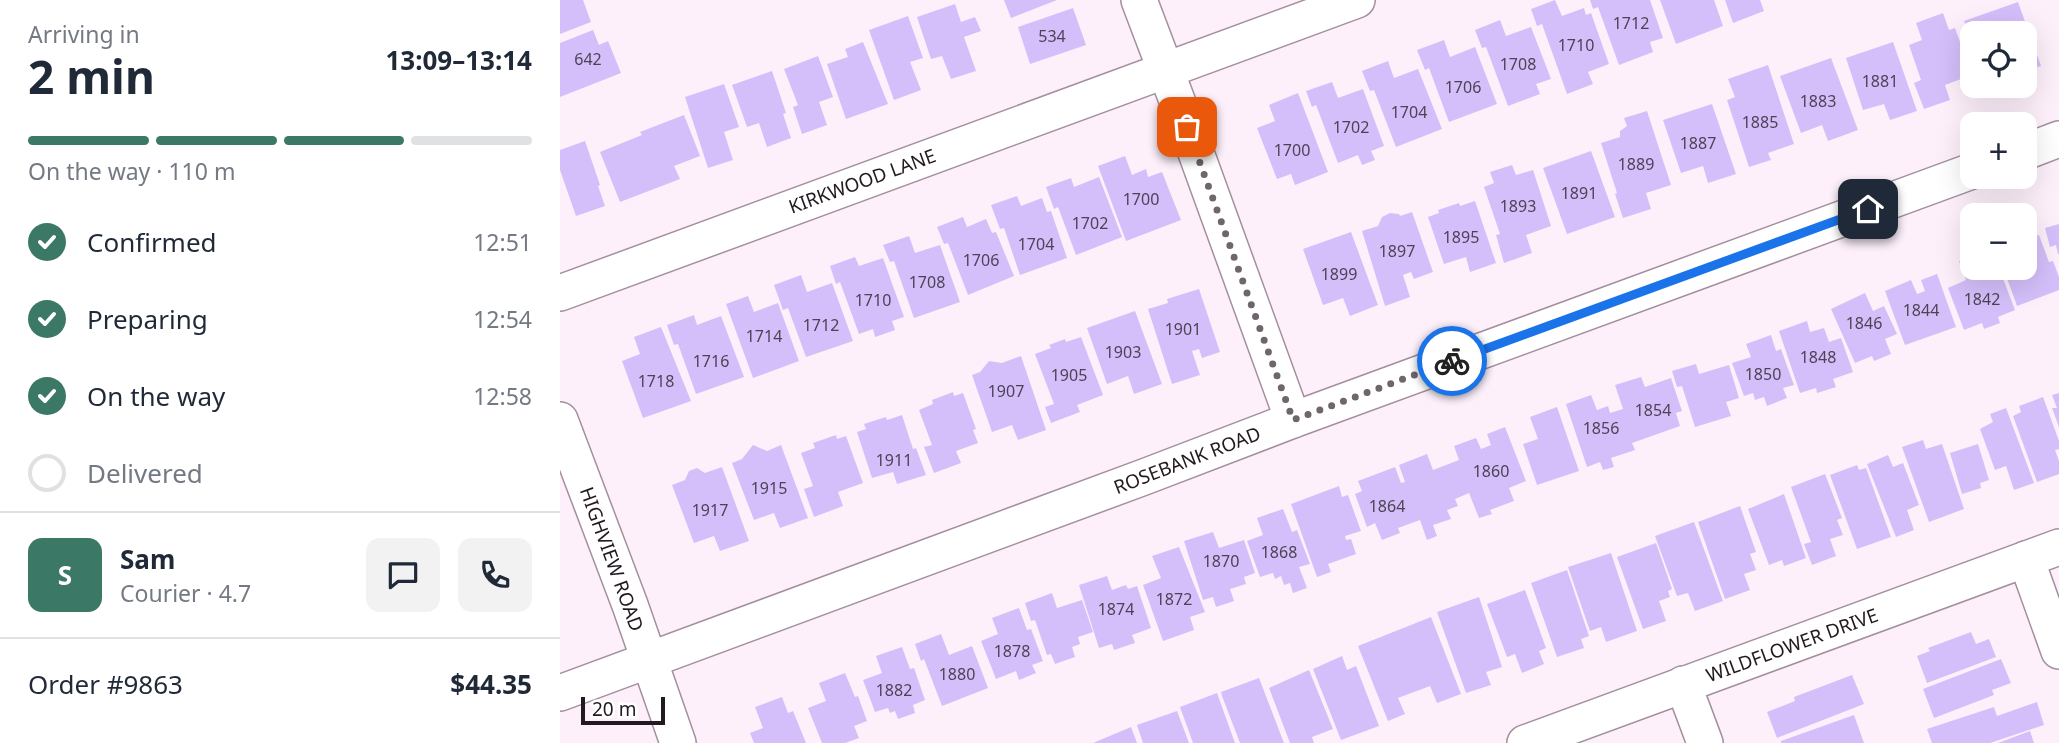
<!DOCTYPE html>
<html lang="en">
<head>
<meta charset="utf-8">
<style>
  body { margin:0; font-family:"Noto Sans",sans-serif; background:#f2f2f3; color:#1f2937; height:100vh; display:flex; flex-direction:column; font-size:26px; white-space:nowrap }
  * { box-sizing:border-box; margin:0 }
  p { font-size:23px; color:#747a83 }
  .icon { flex:none; width:38px; height:38px; fill:none; stroke:currentColor; stroke-width:2; stroke-linecap:round; stroke-linejoin:round }
  .map { position:relative; flex:1; overflow:hidden }
  .drawer { display:flex; flex-direction:column; background:#fff; width:560px }
  .drawer>* { flex:none }
  .buttons { position:absolute; left:1400px; top:21px; display:grid; gap:14px }
  .buttons a { display:grid; place-items:center; width:77px; height:77px; border-radius:14px; background:#fff; box-shadow:0 7px 28px #0002; font-size:35px }
  .scale { position:absolute; left:21px; bottom:18px; width:84px; box-sizing:border-box; padding-left:7px; border:4px solid #221a20; border-top:0; font-size:19px; line-height:24px; white-space:nowrap; color:#221a20; -webkit-text-stroke:5px #fff; paint-order:stroke }
  .pin { position:absolute; display:grid; place-items:center; width:60px; height:60px; color:#fff; margin:-30px; border-radius:14px; box-shadow:0 4px 10px #0006 }
  .courier { position:absolute; display:grid; place-items:center; width:70px; height:70px; margin:-35px; border:5px solid #1a73e8; border-radius:50%; background:#fff; color:#222; box-shadow:0 2px 9px #0007 }
  .overview em { font-style:normal; font-weight:700 }
  .overview div { display:flex; flex-direction:column-reverse }
  .overview { display:flex; align-items:center; justify-content:space-between; height:119px; padding:0 28px }
  h1 { font-size:46px; font-weight:700; line-height:52px }
  .bar { display:grid; grid-template-columns:repeat(4,1fr); gap:10px 7px; align-content:center; height:84px; padding:0 28px }
  .bar i { height:9px; border-radius:5px; background:#e0e1e3 }
  .bar .on { background:#3b7966 }
  .bar p { grid-column:span 4 }
  .line { display:flex; align-items:center; gap:18px; padding:0 28px; border-top:2px solid #e0e1e3 }
  .line div { flex:1 }
  .round { display:grid; place-items:center; flex:none; width:74px; height:74px; border-radius:14px; background:#f2f2f3 }
  ol { padding:0 28px; list-style:none }
  li { display:flex; align-items:center; gap:21px; height:77px }
  li p { margin-inline-start:auto }
  li .icon { padding:7px; border-radius:50%; background:#3b7966; color:#fff; stroke-width:4 }
  li:last-child { color:#747a83 }
  li i { width:38px; height:38px; border:4px solid #e0e1e3; border-radius:50% }
  main { display:flex; flex:1; min-height:0 }
  .map>svg:first-child { display:block }
  .building { fill:#d4bffa }
  .lines { fill:none; stroke-linecap:round; stroke-linejoin:round }
  .minor-casing { stroke:#a38f9f; stroke-width:38 }
  .minor { stroke:#fff; stroke-width:35 }
  .done { stroke:#6f656d; stroke-width:7; stroke-dasharray:0 12.6 }
  .route { stroke:#1a73e8; stroke-width:9 }
  .labels { text-anchor:middle; stroke-width:6; stroke-linejoin:round; paint-order:stroke }
  .number-label { font-size:16px; fill:#4e4356 }
  .street-label { font-size:19px; fill:#221a20; stroke:#fff }
</style>
</head>
<body>
<main>
<section class="drawer">
<div class="overview"><div><h1>2 min</h1><p>Arriving in</p></div><em>13:09–13:14</em></div>
<div class="bar"><i class="on"></i><i class="on"></i><i class="on"></i><i></i><p>On the way · 110 m</p></div>
<ol>
<li><svg class="icon" aria-label="check" viewBox="0 0 24 24"><path d="M5 12l5 5 9-10"/></svg>Confirmed<p>12:51</p></li>
<li><svg class="icon" aria-label="check" viewBox="0 0 24 24"><path d="M5 12l5 5 9-10"/></svg>Preparing<p>12:54</p></li>
<li><svg class="icon" aria-label="check" viewBox="0 0 24 24"><path d="M5 12l5 5 9-10"/></svg>On the way<p>12:58</p></li>
<li><i></i>Delivered</li>
</ol>
<div class="line" style="height:126px"><b class="round" style="background:#3b7966;color:#fff">S</b><div><b>Sam</b><p>Courier · 4.7</p></div><a class="round"><svg class="icon" aria-label="chat" viewBox="0 0 24 24"><path d="M4 5h16v11H9l-5 4z"/></svg></a><a class="round"><svg class="icon" aria-label="phone" viewBox="0 0 24 24"><path d="M5 4h4l2 5-3 2q2 4 5 5l2-3 5 2v4C11 20 4 13 5 4z"/></svg></a></div>
<div class="line" style="height:91px"><div>Order #9863</div><b>$44.35</b></div>
</section>
<div class="map">
<svg width="1499" height="743" viewBox="0 0 1499 743">
  <rect width="100%" height="100%" fill="#fdf0fb"/>
  <g class="building">
    <polygon points="0,0 23,0 31,22 0,34"/>
    <polygon points="444,0 497,0 451,18"/>
    <polygon points="995,0 1002,16 1024,8 1026,15 1031,13 1049,64 1028,72 1033,84 1007,94 982,24 977,26 971,9"/>
    <polygon points="1030,0 1090,0 1103,38 1090,42 1093,52 1059,65 1038,7 1033,9"/>
    <polygon points="1100,0 1154,0 1163,26 1116,44"/>
    <polygon points="1165,0 1200,0 1204,11 1173,23"/>
    <polygon points="1458,2 1481,66 1465,71 1465,33 1412,33 1412,42 1404,21"/>
    <polygon points="395,4 401,22 415,17 421,31 404,37 416,71 391,79 382,56 371,59 357,17"/>
    <polygon points="513,8 526,45 470,64 458,27"/>
    <polygon points="1383,13 1389,30 1395,28 1412,75 1385,85 1390,100 1364,109 1354,83 1361,80 1349,45 1362,40 1356,23"/>
    <polygon points="348,16 363,58 350,62 361,90 334,100 309,30"/>
    <polygon points="940,20 946,36 971,27 991,79 976,84 980,94 948,106 926,47 922,48 915,30"/>
    <polygon points="33,30 39,45 48,41 61,73 0,97 0,43"/>
    <polygon points="884,40 890,57 915,47 937,104 889,122 869,68 865,70 857,50"/>
    <polygon points="303,42 328,104 286,119 267,64 288,57 285,49"/>
    <polygon points="1333,42 1357,111 1330,120 1324,104 1303,110 1286,58"/>
    <polygon points="258,56 273,97 259,102 267,125 242,134 233,107 238,105 224,69"/>
    <polygon points="1271,58 1298,130 1268,141 1262,125 1241,133 1220,76"/>
    <polygon points="828,61 834,78 858,69 882,129 836,147 814,90 810,91 802,71"/>
    <polygon points="1208,65 1234,144 1208,153 1211,160 1189,167 1167,100 1175,97 1168,79"/>
    <polygon points="212,71 226,113 223,114 231,138 207,147 199,123 187,127 172,85"/>
    <polygon points="772,82 778,98 803,89 824,146 811,151 815,160 802,165 798,155 778,163 756,105 752,107 746,91"/>
    <polygon points="164,84 179,127 164,132 173,160 148,168 125,97"/>
    <polygon points="738,93 768,172 735,185 731,174 717,179 697,128 715,121 709,105"/>
    <polygon points="1152,104 1176,174 1148,183 1143,166 1121,173 1103,120"/>
    <polygon points="1087,111 1111,185 1086,193 1091,209 1063,218 1055,194 1057,193 1041,143 1060,137 1060,131 1067,126 1064,118"/>
    <polygon points="124,115 140,156 114,166 120,179 60,202 40,152 82,135 80,132"/>
    <polygon points="25,141 40,185 38,186 45,206 16,216 0,170 0,150"/>
    <polygon points="1031,151 1055,217 1007,234 983,168"/>
    <polygon points="565,156 572,175 586,169 588,177 602,172 621,220 566,241 538,166"/>
    <polygon points="952,165 956,175 973,170 991,226 966,235 972,253 944,263 936,235 940,234 924,187 934,183 930,172"/>
    <polygon points="539,177 562,237 516,255 498,207 494,209 486,187 511,178 514,187"/>
    <polygon points="457,196 461,206 482,198 487,212 491,211 507,258 460,275 444,228 440,229 431,205"/>
    <polygon points="915,201 936,263 910,272 906,257 884,264 868,217 879,213 878,210 899,203 900,206"/>
    <polygon points="852,212 873,272 854,279 851,272 843,275 850,297 825,306 802,231 818,226 822,217 830,213 839,214 840,216"/>
    <polygon points="403,217 407,227 426,219 432,233 436,232 454,276 408,295 388,243 384,244 377,227"/>
    <polygon points="1499,224 1499,254 1498,254 1496,245 1490,247 1485,228"/>
    <polygon points="791,232 818,305 790,316 783,298 763,305 743,249"/>
    <polygon points="1479,235 1489,262 1493,261 1499,277 1499,290 1457,306 1444,270 1450,268 1465,268 1465,240"/>
    <polygon points="349,236 355,253 380,245 400,302 354,318 334,261 330,262 323,245"/>
    <polygon points="1412,256 1412,268 1430,268 1431,270 1439,268 1455,310 1438,317 1440,323 1424,329 1422,323 1404,330 1388,288 1406,280 1399,261"/>
    <polygon points="295,257 299,266 323,258 344,317 332,321 335,330 315,337 313,329 299,334 280,282 276,284 270,266"/>
    <polygon points="1377,274 1396,327 1345,345 1325,291 1351,280 1357,294 1365,291 1361,280"/>
    <polygon points="241,275 247,292 272,283 293,341 246,357 228,308 223,310 214,285"/>
    <polygon points="639,289 660,352 642,358 639,349 632,351 640,375 612,384 588,309 608,303 607,299"/>
    <polygon points="1305,293 1313,311 1324,306 1337,334 1325,339 1331,354 1314,361 1312,356 1295,363 1271,309"/>
    <polygon points="188,296 194,312 218,303 239,361 193,378 166,304"/>
    <polygon points="575,311 602,384 574,394 568,376 547,384 527,328"/>
    <polygon points="134,315 137,325 161,316 184,377 136,394 118,344 114,345 107,325"/>
    <polygon points="1247,321 1250,332 1264,328 1269,342 1281,338 1293,372 1273,379 1276,387 1257,393 1256,388 1240,393 1219,331"/>
    <polygon points="101,327 131,401 83,418 62,361 80,354 74,337"/>
    <polygon points="1211,335 1216,351 1221,349 1234,385 1223,388 1227,398 1207,406 1204,397 1195,400 1193,393 1184,396 1172,363 1191,357 1186,344"/>
    <polygon points="521,337 543,395 517,405 520,412 491,423 485,407 494,404 475,354 491,348 489,345 505,339 506,342"/>
    <polygon points="461,356 486,430 458,440 452,425 432,432 412,375 420,372 429,361 442,363"/>
    <polygon points="1136,364 1139,374 1169,365 1179,398 1166,402 1171,416 1135,427 1122,386 1117,387 1112,371"/>
    <polygon points="1081,377 1085,387 1111,378 1122,411 1116,413 1120,426 1072,443 1075,450 1051,458 1054,467 1043,470 1040,462 1027,467 1006,404 1031,395 1037,410 1048,406 1050,413 1063,409 1055,385"/>
    <polygon points="393,392 394,396 403,393 416,429 413,430 418,443 396,451 401,463 374,473 364,447 372,445 359,410 373,404 372,400"/>
    <polygon points="1499,393 1499,427 1492,408 1497,408 1492,395"/>
    <polygon points="1483,397 1499,441 1499,449 1495,450 1499,461 1499,474 1477,482 1453,416 1461,412 1459,406"/>
    <polygon points="997,407 1019,471 977,485 963,444 978,439 970,417"/>
    <polygon points="1446,408 1474,483 1454,490 1446,466 1435,470 1420,429 1433,422 1430,414"/>
    <polygon points="342,415 353,449 356,448 366,475 337,484 333,472 312,478 297,432 306,429 304,424 326,417 327,420"/>
    <polygon points="945,427 966,481 949,488 954,501 930,510 932,514 919,518 909,493 895,499 898,506 887,510 891,519 873,525 877,536 867,540 860,520 838,528 840,533 822,540 815,523 807,527 795,494 802,491 798,481 835,467 841,483 845,482 839,465 867,454 873,470 899,460 894,446 916,438 921,449 931,445 927,434"/>
    <polygon points="276,435 277,439 286,436 303,483 278,492 283,506 254,517 244,489 253,486 241,453 255,448 253,443"/>
    <polygon points="1363,440 1366,449 1382,444 1404,509 1369,522 1342,447"/>
    <polygon points="1418,444 1429,480 1420,483 1421,488 1402,494 1390,453"/>
    <polygon points="193,445 207,451 221,445 248,518 220,528 214,513 194,520 172,463 182,459"/>
    <polygon points="1328,455 1333,467 1343,463 1359,505 1347,510 1354,530 1336,537 1307,464"/>
    <polygon points="1297,465 1299,470 1306,468 1331,537 1297,549 1270,475"/>
    <polygon points="162,467 189,541 160,551 154,536 134,543 112,485 125,480 129,471 137,468 145,473"/>
    <polygon points="1265,474 1282,518 1277,520 1283,535 1270,539 1276,556 1252,565 1244,544 1251,542 1231,487"/>
    <polygon points="779,486 782,497 788,495 801,531 785,536 786,540 791,539 796,554 768,564 771,572 757,577 731,504"/>
    <polygon points="1224,494 1246,558 1224,566 1222,560 1209,565 1188,509"/>
    <polygon points="1180,506 1196,552 1190,554 1196,570 1184,574 1190,590 1165,599 1138,522"/>
    <polygon points="723,509 732,532 737,530 750,564 739,567 747,588 733,593 730,583 724,585 721,576 715,579 713,573 700,577 687,541 703,535 697,518"/>
    <polygon points="1134,522 1163,601 1135,611 1128,593 1117,596 1095,536"/>
    <polygon points="653,532 659,548 684,540 695,573 684,577 686,584 670,589 674,601 656,607 653,597 643,600 624,541"/>
    <polygon points="1096,543 1112,589 1108,591 1110,597 1099,601 1106,621 1083,629 1057,557"/>
    <polygon points="619,547 645,612 630,617 634,630 603,641 583,585 601,578 592,556"/>
    <polygon points="1051,553 1077,631 1046,642 1041,627 1030,631 1008,567"/>
    <polygon points="1007,570 1029,636 1021,639 1024,648 997,657 971,583"/>
    <polygon points="547,576 552,590 566,585 568,589 577,586 591,628 572,635 575,643 554,650 552,644 539,648 519,585"/>
    <polygon points="965,590 986,648 979,651 984,664 962,673 955,654 947,657 927,604"/>
    <polygon points="492,593 497,608 522,600 533,632 518,637 520,644 512,647 515,657 495,664 491,654 487,655 475,620 471,621 465,603"/>
    <polygon points="919,597 942,667 926,672 931,685 906,693 877,612"/>
    <polygon points="459,608 467,630 471,629 483,661 472,665 476,673 459,680 456,671 436,679 421,641 438,634 432,618"/>
    <polygon points="871,617 901,694 877,703 870,686 838,698 845,714 828,721 798,646"/>
    <polygon points="1411,632 1416,644 1429,639 1436,657 1367,683 1357,656 1370,651 1368,648"/>
    <polygon points="381,634 389,655 412,646 428,688 382,706 364,659 361,661 355,644"/>
    <polygon points="342,647 350,669 354,668 365,700 353,705 355,713 338,719 335,711 330,713 328,708 315,712 303,680 322,673 316,656"/>
    <polygon points="782,656 787,670 796,666 819,726 781,740 753,669"/>
    <polygon points="1441,659 1451,683 1432,690 1434,695 1374,718 1363,689"/>
    <polygon points="749,670 773,729 752,737 754,743 730,743 709,688"/>
    <polygon points="285,673 295,697 298,696 307,721 294,726 299,738 285,743 262,743 248,708 266,701 259,683"/>
    <polygon points="1292,675 1304,704 1217,738 1207,712 1235,701 1234,697"/>
    <polygon points="699,678 724,743 680,743 662,696 661,692"/>
    <polygon points="657,693 675,743 633,743 620,707"/>
    <polygon points="222,697 228,713 233,711 246,743 194,743 190,733 203,728 195,707"/>
    <polygon points="1477,702 1484,725 1430,743 1372,743 1367,729 1434,707 1437,716"/>
    <polygon points="617,711 629,743 583,743 577,725"/>
    <polygon points="1294,715 1304,743 1221,743 1221,741"/>
    <polygon points="571,727 577,743 533,743"/>
    <polygon points="1470,731 1474,743 1438,743"/>
  </g>
  <g class="lines">
    <defs>
      <g id="minor">
        <polyline points="579,0 618,103 733,420"/>
        <polyline points="1465,152 1499,139"/>
        <polyline points="0,293 797,0"/>
        <polyline points="0,420 70,605 118,743"/>
        <polyline points="1466,559 1499,651"/>
        <polyline points="1123,684 1145,743"/>
        <polyline points="0,693 584,477 733,420 1412,171"/>
        <polyline points="965,743 1499,547"/>
      </g>
    </defs>
    <use href="#minor" class="minor-casing"/>
    <use href="#minor" class="minor"/>
  </g>
  <g class="lines">
    <polyline class="done" points="627,127 733,420 892,361"/>
    <polyline class="route" points="892,361 1308,209"/>
  </g>
  <g class="labels">
    <g class="number-label">
      <text x="1071" y="29">1712</text>
      <text x="492" y="42">534</text>
      <text x="1016" y="51">1710</text>
      <text x="28" y="65">642</text>
      <text x="958" y="70">1708</text>
      <text x="1320" y="87">1881</text>
      <text x="903" y="93">1706</text>
      <text x="1258" y="107">1883</text>
      <text x="849" y="118">1704</text>
      <text x="1200" y="128">1885</text>
      <text x="791" y="133">1702</text>
      <text x="1138" y="149">1887</text>
      <text x="732" y="156">1700</text>
      <text x="1076" y="170">1889</text>
      <text x="1019" y="199">1891</text>
      <text x="581" y="205">1700</text>
      <text x="958" y="212">1893</text>
      <text x="530" y="229">1702</text>
      <text x="901" y="243">1895</text>
      <text x="476" y="250">1704</text>
      <text x="837" y="257">1897</text>
      <text x="421" y="266">1706</text>
      <text x="779" y="280">1899</text>
      <text x="367" y="288">1708</text>
      <text x="1422" y="305">1842</text>
      <text x="313" y="306">1710</text>
      <text x="1361" y="316">1844</text>
      <text x="1304" y="329">1846</text>
      <text x="261" y="331">1712</text>
      <text x="623" y="335">1901</text>
      <text x="204" y="342">1714</text>
      <text x="563" y="358">1903</text>
      <text x="1258" y="363">1848</text>
      <text x="151" y="367">1716</text>
      <text x="1203" y="380">1850</text>
      <text x="509" y="381">1905</text>
      <text x="96" y="387">1718</text>
      <text x="446" y="397">1907</text>
      <text x="1093" y="416">1854</text>
      <text x="1041" y="434">1856</text>
      <text x="334" y="466">1911</text>
      <text x="931" y="477">1860</text>
      <text x="209" y="494">1915</text>
      <text x="827" y="512">1864</text>
      <text x="150" y="516">1917</text>
      <text x="719" y="558">1868</text>
      <text x="661" y="567">1870</text>
      <text x="614" y="605">1872</text>
      <text x="556" y="615">1874</text>
      <text x="452" y="657">1878</text>
      <text x="397" y="680">1880</text>
      <text x="334" y="696">1882</text>
    </g>
    <g class="street-label">
      <text transform="translate(302 181) rotate(-20)" y="7">KIRKWOOD LANE</text>
      <text transform="translate(627 460) rotate(-21)" y="7">ROSEBANK ROAD</text>
      <text transform="translate(52 559) rotate(70)" y="7">HIGHVIEW ROAD</text>
      <text transform="translate(1232 645) rotate(-20)" y="7">WILDFLOWER DRIVE</text>
    </g>
  </g>
</svg>
<div class="buttons">
<a><svg class="icon" aria-label="locate" viewBox="0 0 24 24"><circle cx="12" cy="12" r="6"/><path d="M12 2v4M12 18v4M2 12h4M18 12h4"/></svg></a>
<a>+</a>
<a>−</a>
</div>
<div class="scale">20 m</div>
<div class="pin" style="left:627px;top:127px;background:#ea580c"><svg class="icon" aria-label="bag" viewBox="0 0 24 24"><path d="M5 8h14l-1 12H6zM9 8a3 3 0 0 1 6 0"/></svg></div>
<div class="pin" style="left:1308px;top:209px;background:#1f2937"><svg class="icon" aria-label="home" viewBox="0 0 24 24"><path d="M3 11l9-7 9 7M6 9v11h12V9"/></svg></div>
<div class="courier" style="left:892px;top:361px"><svg class="icon" aria-label="bike" viewBox="0 0 24 24"><circle cx="6" cy="16" r="4"/><circle cx="18" cy="16" r="4"/><path d="M6 16l4-8h5l3 8M10 8l3 8H6M13 5h3"/></svg></div>
</div>
</main>
</body>
</html>
